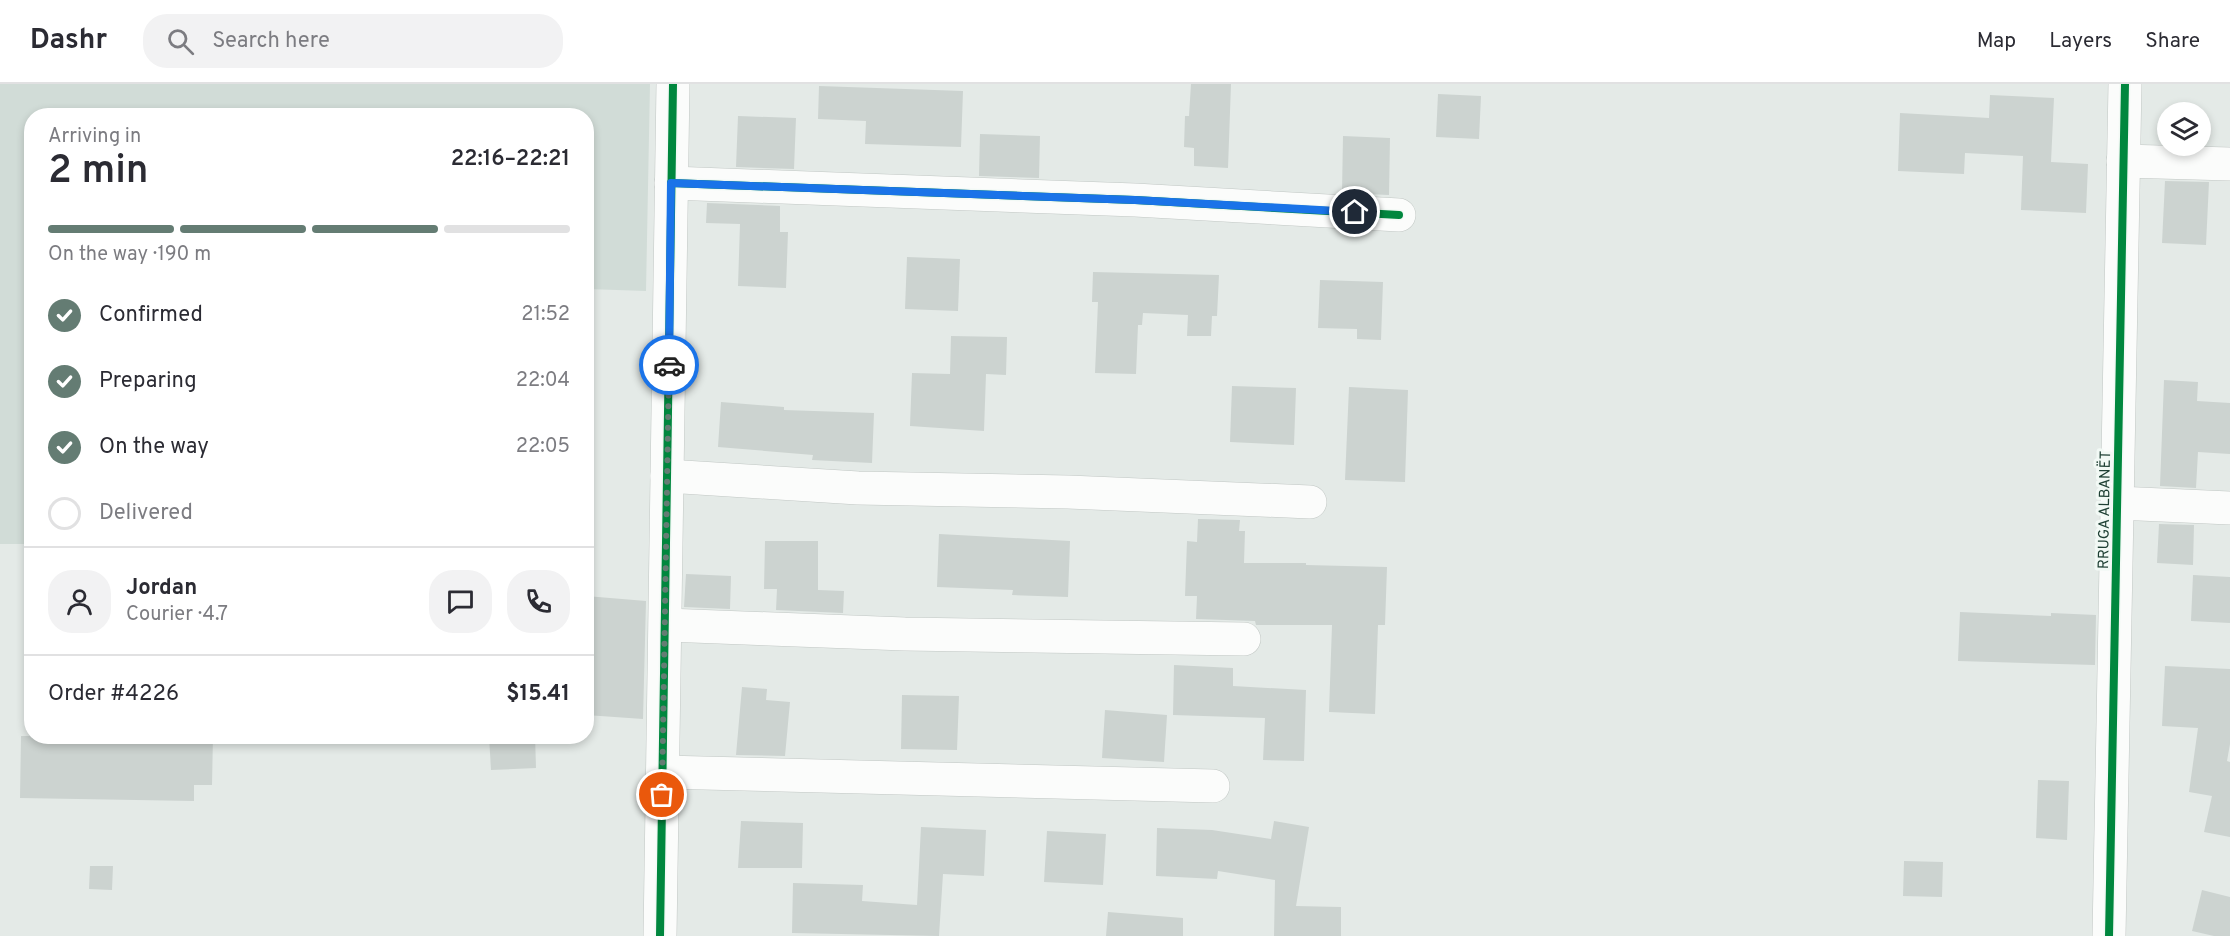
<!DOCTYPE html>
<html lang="en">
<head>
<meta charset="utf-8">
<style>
  body { margin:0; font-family:Overpass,sans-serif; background:#f2f2f3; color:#2b2b33; height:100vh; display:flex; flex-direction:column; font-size:22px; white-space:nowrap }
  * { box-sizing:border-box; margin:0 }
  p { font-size:20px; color:#7c7c81 }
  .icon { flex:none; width:33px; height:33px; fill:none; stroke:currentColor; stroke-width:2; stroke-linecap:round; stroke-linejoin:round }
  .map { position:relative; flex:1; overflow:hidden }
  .sheet { position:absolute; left:24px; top:24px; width:570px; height:636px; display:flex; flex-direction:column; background:#fff; border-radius:24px; box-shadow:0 3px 9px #0003 }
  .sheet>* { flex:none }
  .fabs { position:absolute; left:2157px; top:18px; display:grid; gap:12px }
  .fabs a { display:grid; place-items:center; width:54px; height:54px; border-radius:50%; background:#fff; box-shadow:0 3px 9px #0003; font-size:30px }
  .pin { position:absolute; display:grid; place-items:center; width:51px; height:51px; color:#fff; margin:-26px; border:3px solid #fff; border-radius:50%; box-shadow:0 2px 6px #0007 }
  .courier { position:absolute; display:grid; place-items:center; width:60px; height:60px; margin:-30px; border:4px solid #1a73e8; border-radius:50%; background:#fff; color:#222; box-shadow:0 2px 8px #0007 }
  .head em { font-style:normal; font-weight:600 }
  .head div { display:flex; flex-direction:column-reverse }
  .head { display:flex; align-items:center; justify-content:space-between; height:102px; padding:0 24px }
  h1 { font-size:39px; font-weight:600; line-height:45px }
  .bar { display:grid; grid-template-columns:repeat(4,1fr); gap:9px 6px; align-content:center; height:72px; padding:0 24px }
  .bar i { height:8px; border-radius:4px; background:#e1e1e2 }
  .bar .selected { background:#647c73 }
  .bar p { grid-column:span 4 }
  .line { display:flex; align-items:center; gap:15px; padding:0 24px; border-top:2px solid #e1e1e2 }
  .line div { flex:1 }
  .round { display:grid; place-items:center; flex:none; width:63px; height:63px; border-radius:24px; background:#f2f2f3 }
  ol { padding:0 24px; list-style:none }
  li { display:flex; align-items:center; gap:18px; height:66px }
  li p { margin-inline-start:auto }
  li .icon { padding:6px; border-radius:50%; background:#647c73; color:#fff; stroke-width:4 }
  li:last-child { color:#7c7c81 }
  li i { width:33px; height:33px; border:3px solid #e1e1e2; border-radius:50% }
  header { display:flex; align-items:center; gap:36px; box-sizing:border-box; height:84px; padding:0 30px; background:#fff; border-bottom:2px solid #e1e1e2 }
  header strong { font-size:28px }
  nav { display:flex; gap:33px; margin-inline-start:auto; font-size:21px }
  .search { width:420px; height:54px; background:#f2f2f3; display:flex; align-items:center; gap:15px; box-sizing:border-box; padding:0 21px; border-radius:24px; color:#7c7c81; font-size:22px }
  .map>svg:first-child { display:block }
  .built { fill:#d1dcd7 }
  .building { fill:#ccd3d0 }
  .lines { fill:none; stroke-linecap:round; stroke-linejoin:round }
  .minor-casing { stroke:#c1c7c4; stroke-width:34 }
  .tertiary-casing { stroke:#c1c7c4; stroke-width:34 }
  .minor { stroke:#fbfcfb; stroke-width:33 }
  .tertiary { stroke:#fbfcfb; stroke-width:33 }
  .cycleway-casing { stroke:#f2f9f5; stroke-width:11 }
  .cycleway { stroke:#00873e; stroke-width:8 }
  .done { stroke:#647c73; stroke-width:6; stroke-dasharray:0 10.8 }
  .route { stroke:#1a73e8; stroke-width:8 }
  .labels { text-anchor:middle; stroke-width:6; stroke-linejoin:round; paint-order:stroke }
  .street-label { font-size:15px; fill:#1f4034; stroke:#f2f9f5 }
</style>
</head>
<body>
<header>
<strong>Dashr</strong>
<div class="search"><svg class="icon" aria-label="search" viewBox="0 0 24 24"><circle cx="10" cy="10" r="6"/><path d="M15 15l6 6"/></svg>Search here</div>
<nav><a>Map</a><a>Layers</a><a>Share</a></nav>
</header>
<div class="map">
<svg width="2230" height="852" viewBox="0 0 2230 852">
  <rect width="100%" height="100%" fill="#e4eae7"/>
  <polygon class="built" points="0,0 650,0 646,207 587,205 586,32 32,32 31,460 0,460"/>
  <g class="building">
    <polygon points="1191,0 1231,0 1228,84 1194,82 1194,64 1184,63 1185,32 1189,32"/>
    <polygon points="819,2 963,7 961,63 865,60 866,37 818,35"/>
    <polygon points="1438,10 1481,12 1479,55 1436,53"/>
    <polygon points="1990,11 2054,14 2051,78 2088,80 2086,129 2021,126 2023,72 1965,69 1964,90 1898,87 1900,29 1989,34"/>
    <polygon points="738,32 796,34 794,85 736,83"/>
    <polygon points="980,50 1040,52 1039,94 979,92"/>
    <polygon points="1343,52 1390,54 1389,111 1342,109"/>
    <polygon points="2165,97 2209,98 2206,161 2162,159"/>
    <polygon points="707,119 780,122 780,148 788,148 786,204 738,202 740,140 706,139"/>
    <polygon points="907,173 960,175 958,227 905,225"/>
    <polygon points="1093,188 1219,191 1217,232 1212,232 1211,252 1187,252 1188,231 1143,229 1142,241 1138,241 1136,290 1095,289 1098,218 1092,218"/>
    <polygon points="1320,196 1383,198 1381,256 1357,255 1357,245 1318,244"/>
    <polygon points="951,252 1007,253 1006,291 986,290 984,347 910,342 912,289 950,290"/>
    <polygon points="2164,296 2198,298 2197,317 2230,319 2230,370 2198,368 2196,404 2160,402"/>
    <polygon points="1232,302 1296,304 1294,361 1230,358"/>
    <polygon points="1349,303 1408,306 1405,398 1345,396"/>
    <polygon points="721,318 784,323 784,326 874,329 872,379 812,376 813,371 718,363"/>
    <polygon points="1198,435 1240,436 1239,447 1245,447 1244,479 1306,479 1306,481 1387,483 1385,541 1378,541 1375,630 1329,628 1332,541 1256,541 1255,537 1196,535 1197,512 1185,512 1187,457 1197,458"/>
    <polygon points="2159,440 2194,441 2193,481 2157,479"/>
    <polygon points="939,450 1070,457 1068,513 1012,511 1013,506 937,503"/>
    <polygon points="765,457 818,457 818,506 844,507 843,529 776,526 777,505 764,505"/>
    <polygon points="686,490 731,492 730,525 684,523"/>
    <polygon points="2193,491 2230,493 2230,539 2191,537"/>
    <polygon points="586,512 646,517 643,635 586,631"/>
    <polygon points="1960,528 2051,532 2051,529 2096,531 2095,581 1958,577"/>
    <polygon points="1174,581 1233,584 1233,602 1306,606 1304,677 1263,676 1265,634 1173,631"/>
    <polygon points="2165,582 2230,585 2230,660 2227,677 2230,678 2230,753 2204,748 2212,712 2189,708 2198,644 2162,642"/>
    <polygon points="742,603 767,605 766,616 790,618 785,672 736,671"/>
    <polygon points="902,611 959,612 957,666 901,665"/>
    <polygon points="1105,626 1167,631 1164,678 1102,674"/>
    <polygon points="21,652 213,652 212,701 194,701 194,717 20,714"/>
    <polygon points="489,652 535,652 536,684 491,686"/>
    <polygon points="2038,696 2069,697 2067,756 2036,754"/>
    <polygon points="741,737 803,739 802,784 738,784"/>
    <polygon points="1274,737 1309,743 1296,822 1341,823 1341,852 1274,852 1275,796 1218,787 1217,795 1156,792 1157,744 1212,746 1271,755"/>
    <polygon points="921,743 986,746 984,792 943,790 939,852 792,849 793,799 863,801 862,817 917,821"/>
    <polygon points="1047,747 1106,750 1103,801 1044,798"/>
    <polygon points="1904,777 1943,778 1942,813 1903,812"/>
    <polygon points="90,782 113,782 112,806 89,805"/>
    <polygon points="2202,806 2230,813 2230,852 2214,852 2192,847"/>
    <polygon points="1108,828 1183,834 1183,852 1106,852"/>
  </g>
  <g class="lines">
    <defs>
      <g id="minor">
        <polyline points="2123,77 2230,80"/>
        <polyline points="671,99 1135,116 1399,131"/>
        <polyline points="667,392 858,404 1068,408 1310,418"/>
        <polyline points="2117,419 2230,424"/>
        <polyline points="666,541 905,550 1244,555"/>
        <polyline points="663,688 1213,702"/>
        <polyline points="660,852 673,0"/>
      </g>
      <polyline id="tertiary" points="2109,852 2125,0"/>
    </defs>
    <use href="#minor" class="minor-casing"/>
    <use href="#tertiary" class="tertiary-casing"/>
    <use href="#minor" class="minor"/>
    <use href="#tertiary" class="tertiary"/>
    <defs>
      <g id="cycleway">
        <polyline points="671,99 1135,116 1399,131"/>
        <polyline points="660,852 673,0"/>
        <polyline points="2109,852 2125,0"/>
      </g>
    </defs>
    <use href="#cycleway" class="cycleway-casing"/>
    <use href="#cycleway" class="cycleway"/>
  </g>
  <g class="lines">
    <polyline class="done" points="662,711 669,281"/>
    <polyline class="route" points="669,281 671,99 1135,116 1355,128"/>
  </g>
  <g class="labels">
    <g class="street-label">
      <text transform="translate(2104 426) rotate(-89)" y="5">RRUGA ALBANËT</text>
    </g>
  </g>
</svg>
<div class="fabs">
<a><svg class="icon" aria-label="layers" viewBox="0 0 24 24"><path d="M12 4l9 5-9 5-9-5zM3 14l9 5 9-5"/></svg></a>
</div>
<div class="pin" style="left:662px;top:711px;background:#ea580c"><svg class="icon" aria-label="bag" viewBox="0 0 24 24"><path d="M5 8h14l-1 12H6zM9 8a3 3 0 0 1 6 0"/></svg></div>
<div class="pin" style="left:1355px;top:128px;background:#1f2937"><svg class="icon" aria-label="home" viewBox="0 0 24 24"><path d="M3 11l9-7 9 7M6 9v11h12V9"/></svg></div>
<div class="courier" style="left:669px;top:281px"><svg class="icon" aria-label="car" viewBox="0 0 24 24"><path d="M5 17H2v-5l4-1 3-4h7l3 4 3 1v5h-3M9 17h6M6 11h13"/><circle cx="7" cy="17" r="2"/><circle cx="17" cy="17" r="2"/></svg></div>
<section class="sheet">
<div class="head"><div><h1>2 min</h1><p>Arriving in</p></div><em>22:16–22:21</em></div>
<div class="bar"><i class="selected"></i><i class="selected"></i><i class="selected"></i><i></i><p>On the way · 190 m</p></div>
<ol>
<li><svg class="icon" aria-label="check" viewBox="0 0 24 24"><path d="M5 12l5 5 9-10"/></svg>Confirmed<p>21:52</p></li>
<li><svg class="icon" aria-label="check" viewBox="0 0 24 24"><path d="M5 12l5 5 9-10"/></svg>Preparing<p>22:04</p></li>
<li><svg class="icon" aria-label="check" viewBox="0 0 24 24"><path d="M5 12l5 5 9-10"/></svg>On the way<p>22:05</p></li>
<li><i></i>Delivered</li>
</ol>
<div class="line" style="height:108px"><a class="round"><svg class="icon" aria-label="person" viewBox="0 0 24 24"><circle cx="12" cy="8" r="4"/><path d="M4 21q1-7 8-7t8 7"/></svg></a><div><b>Jordan</b><p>Courier · 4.7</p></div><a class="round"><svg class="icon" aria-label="chat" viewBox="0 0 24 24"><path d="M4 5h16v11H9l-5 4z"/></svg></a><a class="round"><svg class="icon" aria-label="phone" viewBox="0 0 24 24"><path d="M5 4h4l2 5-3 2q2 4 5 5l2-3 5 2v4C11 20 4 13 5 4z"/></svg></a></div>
<div class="line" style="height:78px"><div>Order #4226</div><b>$15.41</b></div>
</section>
</div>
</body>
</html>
